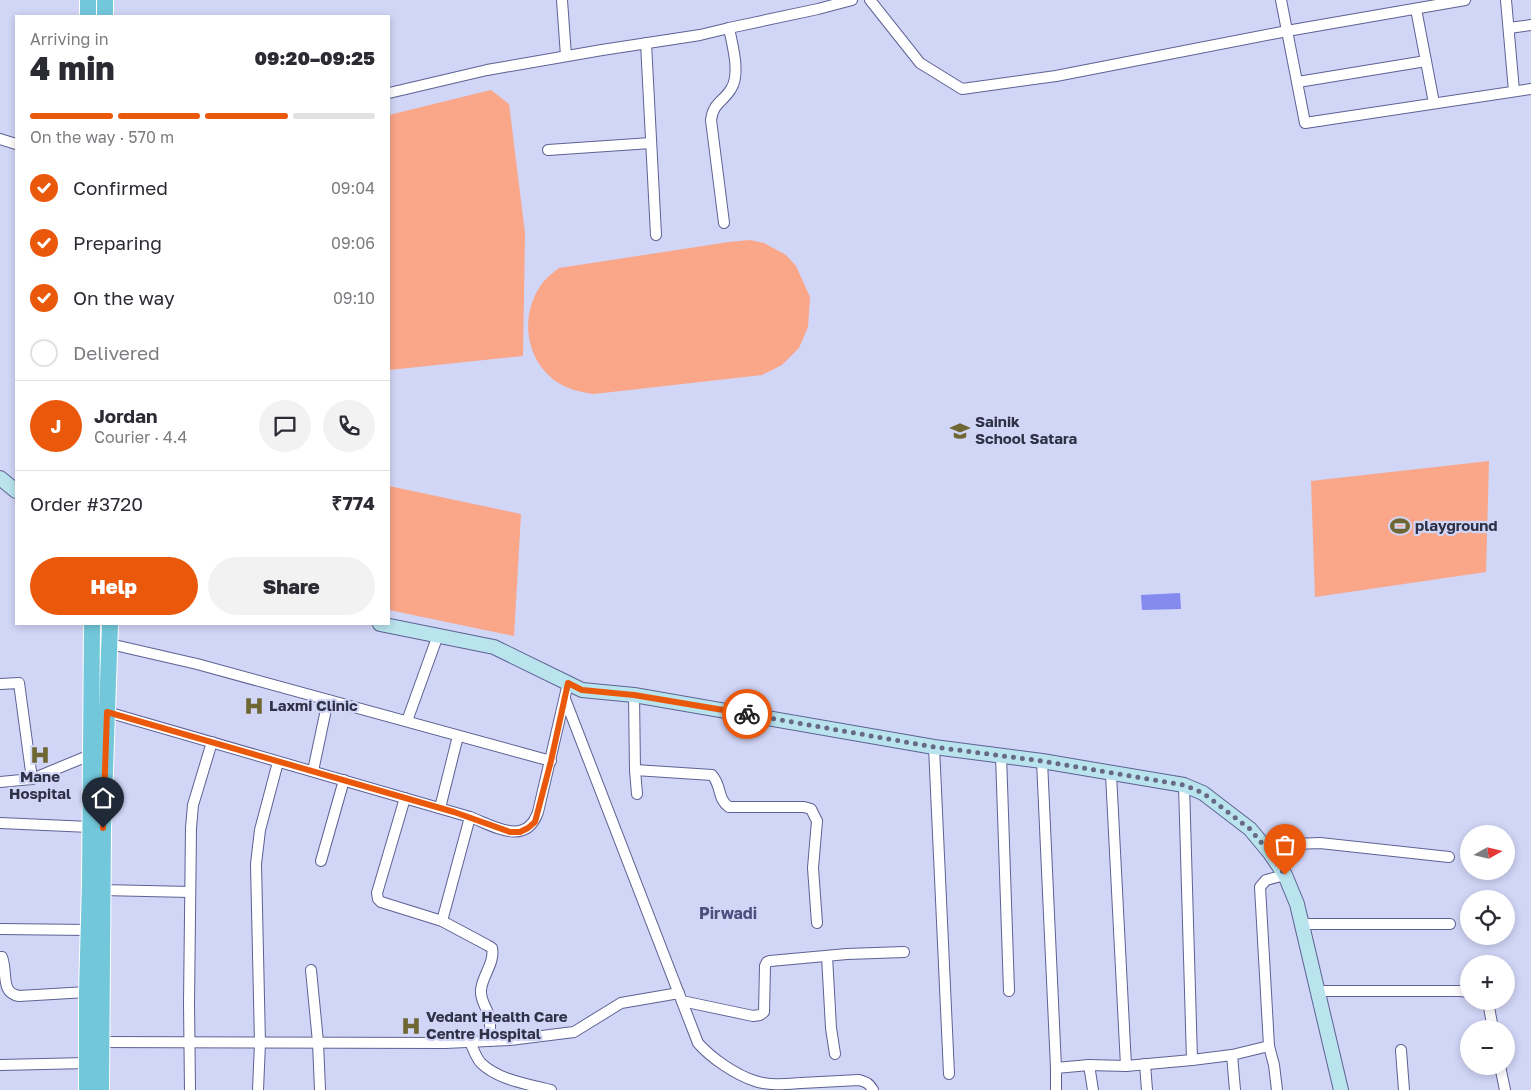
<!DOCTYPE html>
<html lang="en">
<head>
<meta charset="utf-8">
<style>
  body { margin:0; font-family:"Golos Text",sans-serif; background:#f2f2f3; color:#2b2b33; height:100vh; display:flex; flex-direction:column; font-size:19px; white-space:nowrap }
  * { box-sizing:border-box; margin:0 }
  p { font-size:16px; color:#7c7c81 }
  .icon { flex:none; width:28px; height:28px; fill:none; stroke:currentColor; stroke-width:2; stroke-linecap:round; stroke-linejoin:round }
  .map { position:relative; flex:1; overflow:hidden }
  .panel { position:absolute; left:15px; top:15px; width:375px; height:610px; display:flex; flex-direction:column; background:#fff; border-radius:0px; box-shadow:0 2px 8px #0003 }
  .panel>* { flex:none }
  .needle { width:32px; rotate:82deg }
  .tools { position:absolute; left:1460px; top:825px; display:grid; gap:10px }
  .tools a { display:grid; place-items:center; width:55px; height:55px; border-radius:50%; background:#fff; box-shadow:0 2px 8px #0003; font-size:25px }
  .pin { position:absolute; display:grid; place-items:center; width:42px; height:42px; color:#fff; margin:-51px -21px; border-radius:50% 50% 50% 0; rotate:-45deg; box-shadow:0 0 5px #0007 }
  .pin .icon { rotate:45deg }
  .courier { position:absolute; display:grid; place-items:center; width:50px; height:50px; margin:-25px; border:4px solid #ea580c; border-radius:50%; background:#fff; color:#222; box-shadow:0 1px 6px #0007 }
  .summary em { font-style:normal; font-weight:800 }
  .summary div { display:flex; flex-direction:column-reverse }
  .summary { display:flex; align-items:center; justify-content:space-between; height:85px; padding:0 15px }
  h1 { font-size:32px; font-weight:800; line-height:38px }
  .bar { display:grid; grid-template-columns:repeat(4,1fr); gap:8px 5px; align-content:center; height:60px; padding:0 15px }
  .bar i { height:6px; border-radius:4px; background:#e1e1e2 }
  .bar .selected { background:#ea580c }
  .bar p { grid-column:span 4 }
  .line { display:flex; align-items:center; gap:12px; padding:0 15px; border-top:1px solid #e1e1e2 }
  .line div { flex:1 }
  .round { display:grid; place-items:center; flex:none; width:52px; height:52px; border-radius:26px; background:#f2f2f3 }
  ol { padding:0 15px; list-style:none }
  li { display:flex; align-items:center; gap:15px; height:55px }
  li p { margin-inline-start:auto }
  li .icon { padding:5px; border-radius:50%; background:#ea580c; color:#fff; stroke-width:4 }
  li:last-child { color:#7c7c81 }
  li i { width:28px; height:28px; border:2px solid #e1e1e2; border-radius:50% }
  .cta { display:flex; gap:10px; margin-top:auto; padding:10px 15px }
  .cta a { flex:1; height:58px; border-radius:30px; background:#ea580c; color:#fff; font-size:20px; font-weight:800; line-height:58px; text-align:center }
  .cta a+a { background:#f2f2f3; color:#2b2b33 }
  .map>svg:first-child { display:block }
  .green { fill:#f9a689 }
  .water { fill:#858aef }
  .lines { fill:none; stroke-linecap:round; stroke-linejoin:round }
  .street-casing { stroke:#5e6293; stroke-width:12 }
  .secondary-casing { stroke:#5e6293; stroke-width:16 }
  .primary-casing { stroke:#fff; stroke-width:18 }
  .street { stroke:#fff; stroke-width:10 }
  .secondary { stroke:#b9e3ed; stroke-width:14 }
  .primary { stroke:#73c7db; stroke-width:16 }
  .done { stroke:#686a84; stroke-width:5; stroke-dasharray:0 9 }
  .route { stroke:#ea580c; stroke-width:6 }
  .labels { text-anchor:middle; stroke-width:4.5; stroke-linejoin:round; paint-order:stroke }
  .poi-label { font-size:15px; font-weight:bold; fill:#2f3146; stroke:#d1d5f6; text-anchor:start }
  .neighbourhood-label { font-size:16px; font-weight:bold; fill:#4c507e; stroke:#d1d5f6 }
</style>
</head>
<body>
<div class="map">
<svg width="1531" height="1090" viewBox="0 0 1531 1090">
  <rect width="100%" height="100%" fill="#d1d5f6"/>
  <g class="green">
    <polygon points="491,90 509,104 525,233 523,356 389,370 389,115"/>
    <path d="M750,240l14,3 22,12 10,11 14,31 -2,30 -9,21 -17,17 -20,10 -168,19c-14,-2 -28,-5 -40,-14 -31,-24 -34,-69 -10,-99 4,-5 10,-9 15,-13l170,-26z"/>
    <polygon points="1489,461 1486,572 1315,597 1311,481"/>
    <polygon points="389,486 521,514 514,636 389,610"/>
  </g>
  <polygon class="water" points="1180,593 1181,609 1142,610 1141,595"/>
  <g class="lines">
    <defs>
      <g id="street">
        <polyline points="562,0 566,56"/>
        <polyline points="870,0 920,63 962,89 1056,76 1287,31 1465,0"/>
        <polyline points="1281,0 1305,123 1531,89"/>
        <polyline points="1506,0 1514,91"/>
        <polyline points="1416,9 1434,103"/>
        <polyline points="1509,28 1531,25"/>
        <polyline points="646,43 656,235"/>
        <polyline points="1298,82 1426,61"/>
        <polyline points="389,93 487,70 602,50 700,35 729,28 818,9 852,0"/>
        <polyline points="0,139 16,144"/>
        <polyline points="548,150 651,143"/>
        <path d="M724,223l-13,-103c2,-17 12,-18 20,-31 10,-15 1,-45 -2,-61"/>
        <polyline points="110,644 197,664 551,761"/>
        <polyline points="0,684 19,683 32,779"/>
        <polyline points="634,695 635,770 637,794"/>
        <path d="M565,699l133,344c13,15 38,32 57,38 14,5 32,3 46,2 20,-1 39,-2 58,-3 7,2 10,3 14,10"/>
        <path d="M107,712l363,105c24,9 56,30 68,-5l30,-129"/>
        <polyline points="407,721 438,635"/>
        <polyline points="934,747 949,1074"/>
        <polyline points="1001,755 1009,991"/>
        <polyline points="1042,761 1056,1068"/>
        <path d="M635,770l77,5c10,11 5,24 17,32h75l7,2 6,12 -4,47 4,55"/>
        <polyline points="313,771 328,700"/>
        <polyline points="1111,774 1126,1066"/>
        <polyline points="0,782 32,779 90,755"/>
        <polyline points="1184,785 1192,1060"/>
        <path d="M405,798l-28,95 1,6 3,3 61,19 45,24 5,3c3,15 -10,28 -11,42 -1,11 6,17 8,27 2,7 1,16 0,24"/>
        <polyline points="440,808 458,736"/>
        <polyline points="0,823 90,827"/>
        <polyline points="1270,853 1294,844 1320,843 1449,857"/>
        <polyline points="321,861 344,780"/>
        <polyline points="102,890 190,892"/>
        <polyline points="442,921 470,817"/>
        <polyline points="1302,924 1450,924"/>
        <polyline points="0,929 89,930"/>
        <polyline points="827,956 831,1028 835,1054"/>
        <path d="M0,957h2c6,16 -2,36 17,39l68,-4"/>
        <polyline points="311,970 318,1042 320,1090"/>
        <polyline points="1318,991 1460,991 1469,992"/>
        <polyline points="682,1001 753,1016 760,1015 764,1012 765,966 767,962 770,961 847,954 904,952"/>
        <polyline points="1486,1001 1489,1007 1493,1029"/>
        <polyline points="97,1042 445,1043 510,1040 574,1032 621,1003 679,993"/>
        <path d="M470,1042c3,6 6,16 11,21 17,17 47,21 70,27"/>
        <polyline points="1269,1046 1274,1065 1277,1090"/>
        <polyline points="1401,1050 1404,1090"/>
        <polyline points="1232,1055 1235,1090"/>
        <polyline points="1145,1064 1147,1090"/>
        <polyline points="0,1065 87,1063"/>
        <polyline points="1089,1065 1093,1090"/>
        <polyline points="1500,1066 1505,1090"/>
        <polyline points="190,1090 189,1003 191,828 193,805 212,742"/>
        <polyline points="258,1090 260,1043 256,864 260,830 278,762"/>
        <polyline points="1056,1090 1056,1068 1089,1065 1126,1066 1192,1060 1232,1055 1269,1046 1260,887 1266,880 1285,875"/>
      </g>
      <g id="secondary">
        <polyline points="0,478 16,491"/>
        <polyline points="380,624 494,647 582,690 634,695 934,747 1042,761 1184,785 1203,793 1250,829 1270,853 1285,875 1297,904 1341,1090"/>
      </g>
      <g id="primary">
        <polyline points="88,0 88,16"/>
        <polyline points="105,0 105,16"/>
        <polyline points="87,1090 87,992 90,883 92,624"/>
        <polyline points="101,1090 103,828 110,624"/>
      </g>
    </defs>
    <use href="#street" class="street-casing"/>
    <use href="#secondary" class="secondary-casing"/>
    <use href="#primary" class="primary-casing"/>
    <use href="#street" class="street"/>
    <use href="#secondary" class="secondary"/>
    <use href="#primary" class="primary"/>
  </g>
  <g class="lines">
    <polyline class="done" points="747,714 934,747 1042,761 1184,785 1203,793 1250,829 1270,853 1285,875"/>
    <polyline class="route" points="103,828 107,712 454,812 510,832 520,832 528,828 535,822 551,761 568,683 582,690 634,695 747,714"/>
  </g>
  <defs>
    <symbol id="school-bare" viewBox="-9 -9 18 18"><path d="M0-5L7-2L0 1L-7-2ZM-4 1L0 2.5L4 1V4Q0 6-4 4Z" fill="#6f6733" stroke="#d1d5f6" stroke-width="2.5" paint-order="stroke"/></symbol>
    <symbol id="stadium-bare" viewBox="-9 -9 18 18"><path d="M0-5a6.5 5 0 1 0 0 10a6.5 5 0 1 0 0-10ZM-3.5-1.8h7v3.6h-7Z" fill="#6f6733" stroke="#d1d5f6" stroke-width="2.5" paint-order="stroke"/></symbol>
    <symbol id="hospital-bare" viewBox="-9 -9 18 18"><path d="M-5-5h3v3.5h4V-5h3V5h-3V1.5h-4V5h-3Z" fill="#6f6733" stroke="#d1d5f6" stroke-width="2.5" paint-order="stroke"/></symbol>
  </defs>
  <g fill-rule="evenodd">
    <use href="#school-bare" x="946" y="417" width="28" height="28"/>
    <use href="#stadium-bare" x="1386" y="512" width="28" height="28"/>
    <use href="#hospital-bare" x="240" y="692" width="28" height="28"/>
    <use href="#hospital-bare" x="26" y="741" width="28" height="28"/>
    <use href="#hospital-bare" x="397" y="1012" width="28" height="28"/>
  </g>
  <g class="labels">
    <g class="poi-label">
      <text x="975" y="427">Sainik<tspan x="975" dy="17">School Satara</tspan></text>
      <text x="1415" y="531">playground</text>
      <text x="269" y="711">Laxmi Clinic</text>
      <text x="40" y="782" text-anchor="middle">Mane<tspan x="40" dy="17">Hospital</tspan></text>
      <text x="426" y="1022">Vedant Health Care<tspan x="426" dy="17">Centre Hospital</tspan></text>
    </g>
    <g class="neighbourhood-label">
      <text x="728" y="919">Pirwadi</text>
    </g>
  </g>
</svg>
<div class="tools">
<a><svg class="needle" viewBox="-14 -14 28 28"><path d="M0-13l5 13h-10z" fill="#e53935"/><path d="M0 13l5-13h-10z" fill="#7c7c81"/></svg></a>
<a><svg class="icon" aria-label="locate" viewBox="0 0 24 24"><circle cx="12" cy="12" r="6"/><path d="M12 2v4M12 18v4M2 12h4M18 12h4"/></svg></a>
<a>+</a>
<a>−</a>
</div>
<div class="pin" style="left:1285px;top:875px;background:#ea580c"><svg class="icon" aria-label="bag" viewBox="0 0 24 24"><path d="M5 8h14l-1 12H6zM9 8a3 3 0 0 1 6 0"/></svg></div>
<div class="pin" style="left:103px;top:828px;background:#1f2937"><svg class="icon" aria-label="home" viewBox="0 0 24 24"><path d="M3 11l9-7 9 7M6 9v11h12V9"/></svg></div>
<div class="courier" style="left:747px;top:714px"><svg class="icon" aria-label="bike" viewBox="0 0 24 24"><circle cx="6" cy="16" r="4"/><circle cx="18" cy="16" r="4"/><path d="M6 16l4-8h5l3 8M10 8l3 8H6M13 5h3"/></svg></div>
<section class="panel">
<div class="summary"><div><h1>4 min</h1><p>Arriving in</p></div><em>09:20–09:25</em></div>
<div class="bar"><i class="selected"></i><i class="selected"></i><i class="selected"></i><i></i><p>On the way · 570 m</p></div>
<ol>
<li><svg class="icon" aria-label="check" viewBox="0 0 24 24"><path d="M5 12l5 5 9-10"/></svg>Confirmed<p>09:04</p></li>
<li><svg class="icon" aria-label="check" viewBox="0 0 24 24"><path d="M5 12l5 5 9-10"/></svg>Preparing<p>09:06</p></li>
<li><svg class="icon" aria-label="check" viewBox="0 0 24 24"><path d="M5 12l5 5 9-10"/></svg>On the way<p>09:10</p></li>
<li><i></i>Delivered</li>
</ol>
<div class="line" style="height:90px"><b class="round" style="background:#ea580c;color:#fff">J</b><div><b>Jordan</b><p>Courier · 4.4</p></div><a class="round"><svg class="icon" aria-label="chat" viewBox="0 0 24 24"><path d="M4 5h16v11H9l-5 4z"/></svg></a><a class="round"><svg class="icon" aria-label="phone" viewBox="0 0 24 24"><path d="M5 4h4l2 5-3 2q2 4 5 5l2-3 5 2v4C11 20 4 13 5 4z"/></svg></a></div>
<div class="line" style="height:65px"><div>Order #3720</div><b>₹774</b></div>
<div class="cta"><a>Help</a><a>Share</a></div>
</section>
</div>
</body>
</html>
